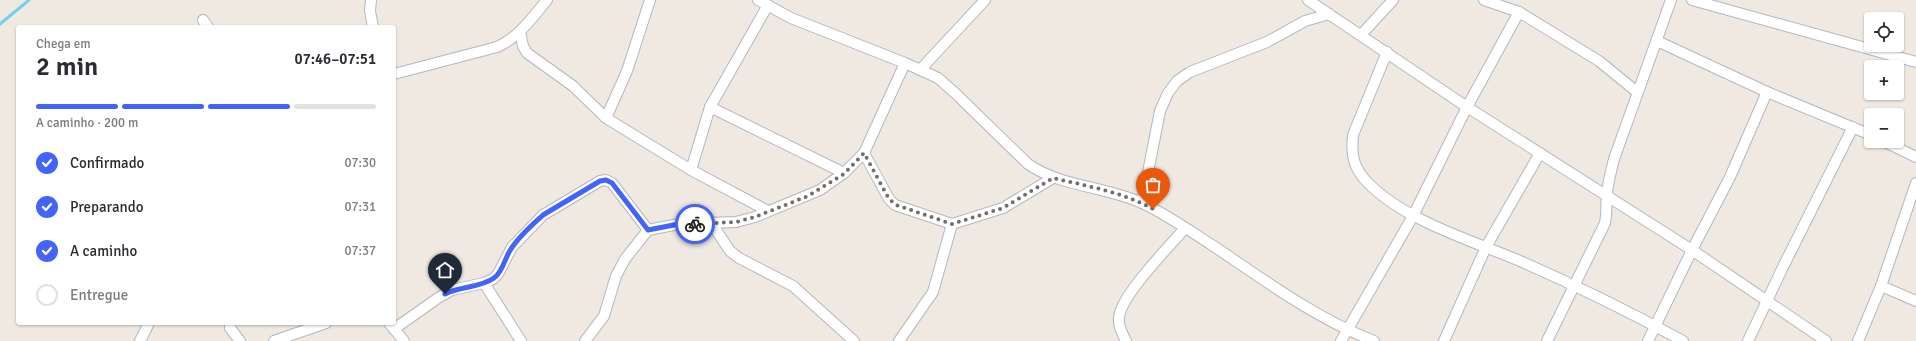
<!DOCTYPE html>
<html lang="pt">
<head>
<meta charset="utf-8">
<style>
  body { margin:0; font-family:Signika,sans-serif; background:#f2f2f3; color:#2b2b33; height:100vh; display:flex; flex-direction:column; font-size:15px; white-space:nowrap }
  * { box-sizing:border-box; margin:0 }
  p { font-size:13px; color:#7c7c81 }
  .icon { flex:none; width:22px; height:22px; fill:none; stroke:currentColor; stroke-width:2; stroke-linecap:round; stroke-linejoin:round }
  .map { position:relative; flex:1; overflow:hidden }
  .sheet { position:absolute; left:16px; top:25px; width:380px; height:300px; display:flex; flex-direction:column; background:#fff; border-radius:4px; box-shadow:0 1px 3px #0004 }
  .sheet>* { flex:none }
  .fabs { position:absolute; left:1864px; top:12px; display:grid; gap:8px }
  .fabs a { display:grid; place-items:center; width:40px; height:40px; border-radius:4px; background:#fff; box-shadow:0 1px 3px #0004; font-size:20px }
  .pin { position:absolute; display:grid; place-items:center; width:34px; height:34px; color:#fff; margin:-41px -17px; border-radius:50% 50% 50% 0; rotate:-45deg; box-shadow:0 0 4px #0007 }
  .pin .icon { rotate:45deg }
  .courier { position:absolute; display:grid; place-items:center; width:40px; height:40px; margin:-20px; border:3px solid #4264fb; border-radius:50%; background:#fff; color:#222; box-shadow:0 1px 5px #0007 }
  .head em { font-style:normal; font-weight:600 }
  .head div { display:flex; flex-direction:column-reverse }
  .head { display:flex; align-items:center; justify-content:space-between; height:68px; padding:0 20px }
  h1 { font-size:26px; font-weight:600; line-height:30px }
  .bar { display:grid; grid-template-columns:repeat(4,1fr); gap:6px 4px; align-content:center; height:48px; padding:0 20px }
  .bar i { height:5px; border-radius:3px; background:#e1e1e2 }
  .bar .active { background:#4264fb }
  .bar p { grid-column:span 4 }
  ol { padding:0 20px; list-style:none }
  li { display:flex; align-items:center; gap:12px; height:44px }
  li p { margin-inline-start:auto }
  li .icon { padding:4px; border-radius:50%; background:#4264fb; color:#fff; stroke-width:4 }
  li:last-child { color:#7c7c81 }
  li i { width:22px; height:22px; border:2px solid #e1e1e2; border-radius:50% }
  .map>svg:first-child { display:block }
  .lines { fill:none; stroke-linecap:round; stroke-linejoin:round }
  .stream { stroke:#75cff0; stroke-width:3 }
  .street-casing { stroke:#b4b7c1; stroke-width:12 }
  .street { stroke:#fff; stroke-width:10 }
  .done { stroke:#726f6d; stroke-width:4; stroke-dasharray:0 7.2 }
  .route { stroke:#4264fb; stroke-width:5 }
</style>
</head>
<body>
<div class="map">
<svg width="1916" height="341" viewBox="0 0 1916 341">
  <rect width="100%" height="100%" fill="#efe9e1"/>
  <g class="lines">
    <polyline class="stream" points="0,24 29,0"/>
    <defs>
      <g id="street">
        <polyline points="371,0 370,11 373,27"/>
        <path d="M758,0l33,18 114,45 33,15 16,14 74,72c33,23 77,22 114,39 24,11 48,28 70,42 52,35 103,73 162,96"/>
        <polyline points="1308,0 1467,107 1692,250 1826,341"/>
        <polyline points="1484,0 1519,12 1599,61 1637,92"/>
        <polyline points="1692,0 1916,62"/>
        <polyline points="203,20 208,27"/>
        <polyline points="520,32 523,46 527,53 573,86 606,118 691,170 768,211"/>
        <polyline points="1361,35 1393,0"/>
        <polyline points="1657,41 1767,92 1871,135"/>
        <path d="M1387,52l-34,83c-2,20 0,32 14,47 38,39 104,58 153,79 55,24 110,51 163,80"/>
        <polyline points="920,70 985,0"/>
        <path d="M394,74l103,-27c22,-10 35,-29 50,-47"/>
        <polyline points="710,107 844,173"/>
        <polyline points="606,118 627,71 650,0"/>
        <polyline points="1883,141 1916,157"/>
        <polyline points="864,153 889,199 895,205 952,224 1003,208 1053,178"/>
        <polyline points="691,170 710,107 768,5"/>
        <polyline points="1142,203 1160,111 1168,93 1177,81 1190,72 1267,42 1305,21 1329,14"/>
        <polyline points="712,224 730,251 739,258 793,286 854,341"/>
        <polyline points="484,283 521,341"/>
        <polyline points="1881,286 1916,301"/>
        <polyline points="230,323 230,328 240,341"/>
        <polyline points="389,323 404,341"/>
        <polyline points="394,329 438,298 452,290 484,283 493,279 498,274 512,247 543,215 600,181 606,180 612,183 648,230"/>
        <polyline points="140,341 149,323"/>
        <polyline points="274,341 326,323"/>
        <polyline points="585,341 604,316 616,276 625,259 648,230 679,224 736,222 755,217 820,190 844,173 864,153 905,63"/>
        <polyline points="899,341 933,292 952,224"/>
        <path d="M1126,341c-4,-8 -8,-15 -7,-24 2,-22 51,-71 66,-89"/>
        <polyline points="1341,341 1413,216 1467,107 1519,12"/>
        <polyline points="1444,341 1486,247 1540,153"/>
        <path d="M1547,341l58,-118c2,-10 1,-19 2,-29 1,-12 4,-23 7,-35l57,-159"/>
        <polyline points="1648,341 1692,250 1730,177 1767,92"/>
        <polyline points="1748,341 1782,269 1853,127"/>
        <polyline points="1858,341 1881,286 1916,183"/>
      </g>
    </defs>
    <use href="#street" class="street-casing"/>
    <use href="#street" class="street"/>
  </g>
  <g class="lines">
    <path class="done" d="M695,224l41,-2 19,-5 53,-21 36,-22 20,-21 25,46 7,6 56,19 51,-16 50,-30c33,8 70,14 100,31"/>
    <path class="route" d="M445,294c15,-8 35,-6 49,-16 9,-6 11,-21 17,-29 8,-13 21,-24 32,-34l57,-34 6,-1 6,3 36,47 31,-6h16"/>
  </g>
</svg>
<div class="fabs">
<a><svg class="icon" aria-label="locate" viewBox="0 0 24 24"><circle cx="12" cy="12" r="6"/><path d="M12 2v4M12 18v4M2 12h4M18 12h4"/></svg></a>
<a>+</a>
<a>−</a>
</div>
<div class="pin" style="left:1153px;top:209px;background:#ea580c"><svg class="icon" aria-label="bag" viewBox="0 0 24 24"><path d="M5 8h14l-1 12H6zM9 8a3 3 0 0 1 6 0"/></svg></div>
<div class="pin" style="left:445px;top:294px;background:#1f2937"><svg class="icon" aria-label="home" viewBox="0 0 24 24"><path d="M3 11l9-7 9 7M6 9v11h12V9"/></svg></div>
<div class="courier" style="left:695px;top:224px"><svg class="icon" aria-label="bike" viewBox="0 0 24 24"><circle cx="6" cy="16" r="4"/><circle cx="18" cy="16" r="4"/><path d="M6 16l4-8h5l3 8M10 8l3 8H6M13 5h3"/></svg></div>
<section class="sheet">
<div class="head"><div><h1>2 min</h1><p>Chega em</p></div><em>07:46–07:51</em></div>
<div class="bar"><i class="active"></i><i class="active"></i><i class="active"></i><i></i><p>A caminho · 200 m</p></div>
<ol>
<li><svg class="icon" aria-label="check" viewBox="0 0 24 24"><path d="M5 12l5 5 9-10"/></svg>Confirmado<p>07:30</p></li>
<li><svg class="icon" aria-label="check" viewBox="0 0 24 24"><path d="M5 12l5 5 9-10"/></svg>Preparando<p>07:31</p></li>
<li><svg class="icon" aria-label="check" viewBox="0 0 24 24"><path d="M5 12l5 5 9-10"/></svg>A caminho<p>07:37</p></li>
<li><i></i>Entregue</li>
</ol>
</section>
</div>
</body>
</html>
